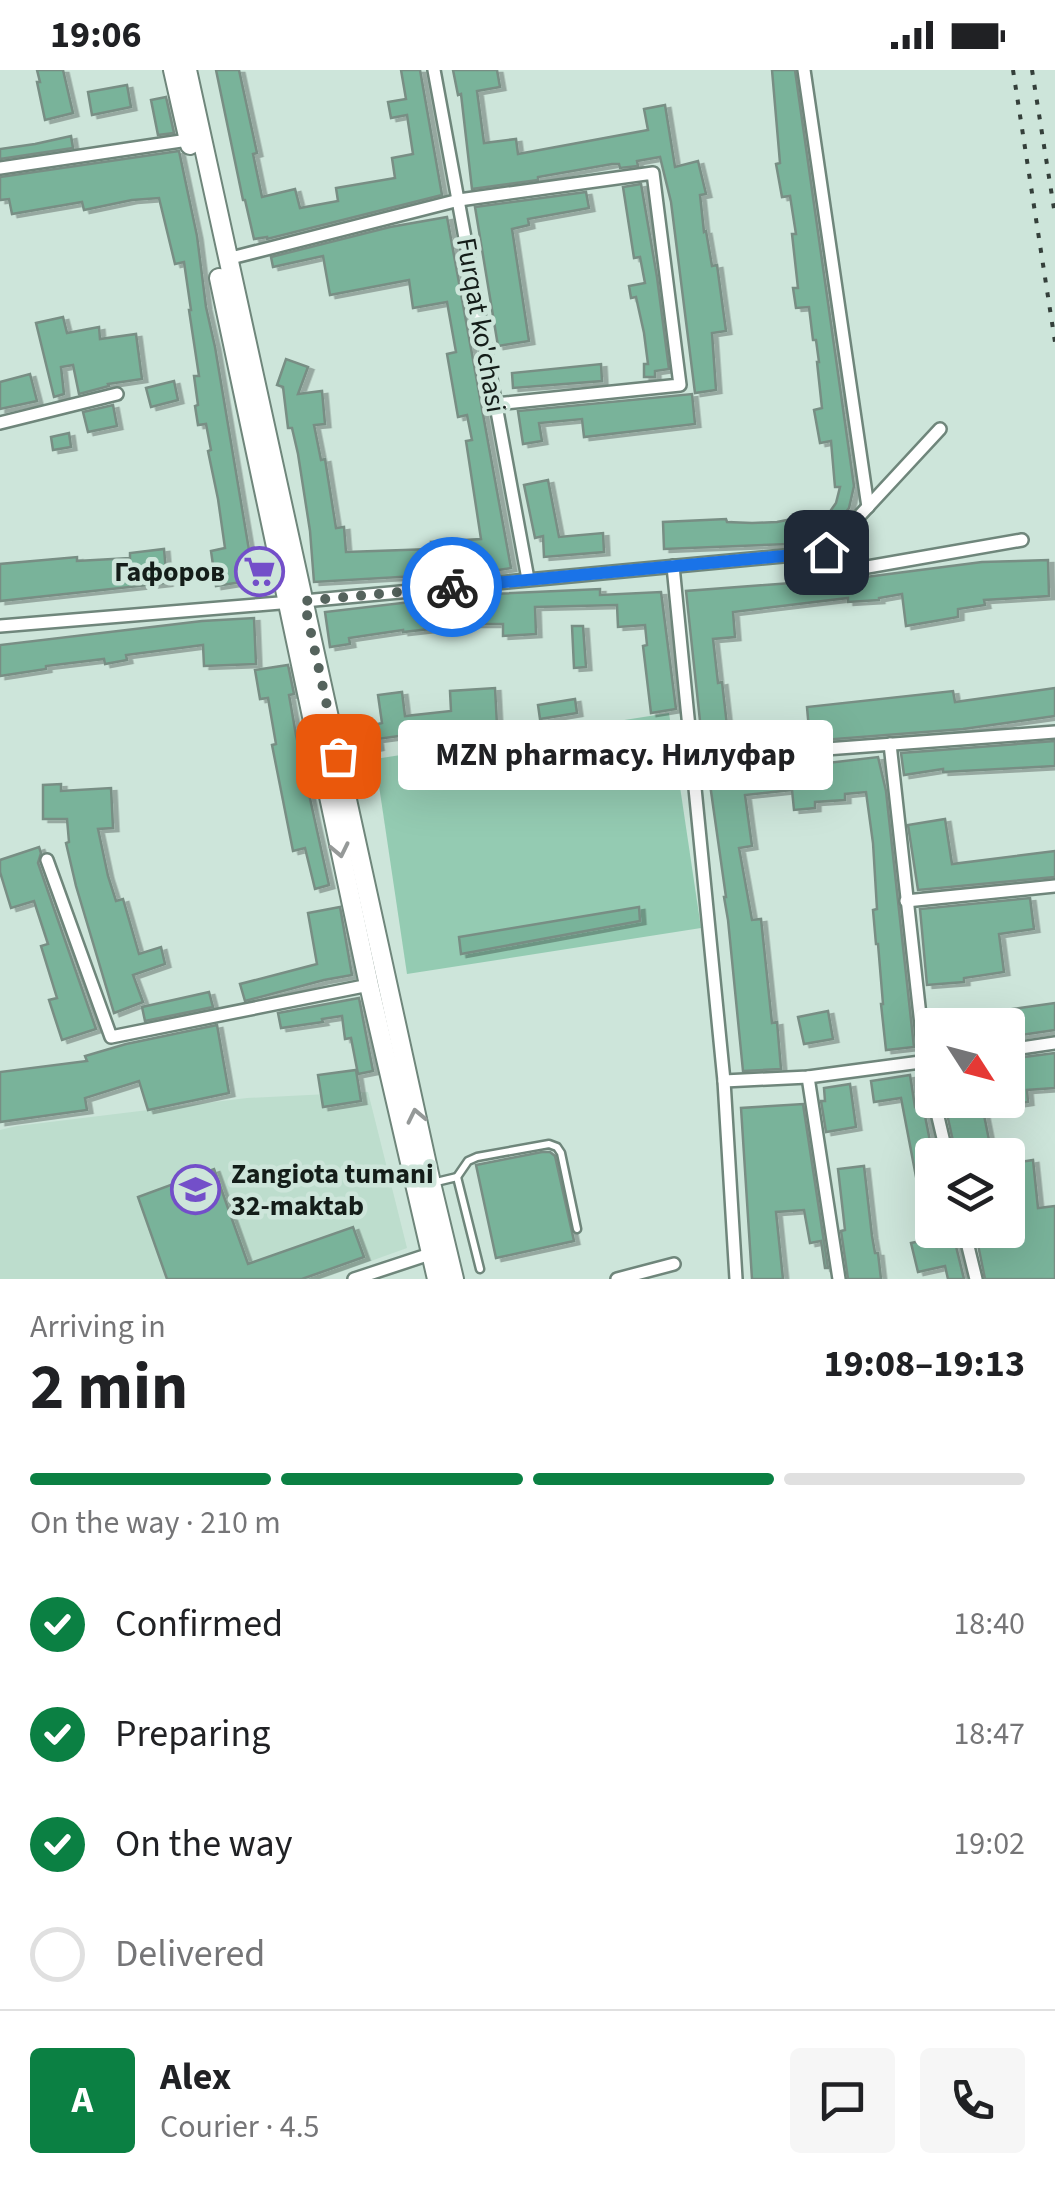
<!DOCTYPE html>
<html lang="en">
<head>
<meta charset="utf-8">
<style>
  body { margin:0; font-family:"Source Sans 3",sans-serif; background:#f6f6f6; color:#202124; height:100vh; display:flex; flex-direction:column; font-size:38px; white-space:nowrap }
  * { box-sizing:border-box; margin:0 }
  p { font-size:32px; color:#757577 }
  .icon { flex:none; width:55px; height:55px; fill:none; stroke:currentColor; stroke-width:2; stroke-linecap:round; stroke-linejoin:round }
  .map { position:relative; height:1209px; overflow:hidden }
  .sheet { display:flex; flex-direction:column; background:#fff; flex:1 }
  .sheet>* { flex:none }
  .needle { width:65px; rotate:126deg }
  .tools { position:absolute; left:915px; top:938px; display:grid; gap:20px }
  .tools a { display:grid; place-items:center; width:110px; height:110px; border-radius:10px; background:#fff; box-shadow:0 10px 40px #0002; font-size:50px }
  .pin { position:absolute; display:grid; place-items:center; width:85px; height:85px; color:#fff; margin:-42px; border-radius:20px; box-shadow:0 5px 15px #0006 }
  .courier { position:absolute; display:grid; place-items:center; width:100px; height:100px; margin:-50px; border:8px solid #1a73e8; border-radius:50%; background:#fff; color:#222; box-shadow:0 2px 12px #0007 }
  .bubble { position:absolute; height:70px; border-radius:10px; background:#fff; box-shadow:0 10px 40px #0002; font-size:32px; font-weight:700; line-height:70px; text-align:center }
  .overview em { font-style:normal; font-weight:700 }
  .overview div { display:flex; flex-direction:column-reverse }
  .overview { display:flex; align-items:center; justify-content:space-between; height:170px; padding:0 30px }
  h1 { font-size:65px; font-weight:700; line-height:75px }
  .bar { display:grid; grid-template-columns:repeat(4,1fr); gap:15px 10px; align-content:center; height:120px; padding:0 30px }
  .bar i { height:12px; border-radius:8px; background:#e0e0e0 }
  .bar .current { background:#0b8043 }
  .bar p { grid-column:span 4 }
  .line { display:flex; align-items:center; gap:25px; padding:0 30px; border-top:2px solid #e0e0e0 }
  .line div { flex:1 }
  .round { display:grid; place-items:center; flex:none; width:105px; height:105px; border-radius:10px; background:#f6f6f6 }
  ol { padding:0 30px; list-style:none }
  li { display:flex; align-items:center; gap:30px; height:110px }
  li p { margin-inline-start:auto }
  li .icon { padding:10px; border-radius:50%; background:#0b8043; color:#fff; stroke-width:4 }
  li:last-child { color:#757577 }
  li i { width:55px; height:55px; border:5px solid #e0e0e0; border-radius:50% }
  .status { display:flex; justify-content:space-between; align-items:center; height:70px; padding:0 50px; background:#fff; direction:ltr }
  .status svg { height:28px; fill:currentColor }
  .map>svg:first-child { display:block }
  .built { fill:#bdddcd }
  .pitch { fill:#94cbb2 }
  .building { fill:#79b39a; stroke:#788e84; stroke-width:2.5; filter:url(#shadow) }
  .lines { fill:none; stroke-linecap:round; stroke-linejoin:round }
  .lane-casing { stroke:#6f867b; stroke-width:11 }
  .street-casing { stroke:#6f867b; stroke-width:16 }
  .primary-casing { stroke:#6f867b; stroke-width:22 }
  .lane { stroke:#fff; stroke-width:6 }
  .street { stroke:#fff; stroke-width:11 }
  .primary { stroke:#fff; stroke-width:18 }
  .rail { stroke:#343f3a; stroke-width:4; stroke-dasharray:5 10; stroke-linecap:butt }
  .oneway { stroke:#959998 }
  .done { stroke:#55635d; stroke-width:10; stroke-dasharray:0 18 }
  .route { stroke:#1a73e8; stroke-width:12 }
  .labels { text-anchor:middle; stroke-width:9; stroke-linejoin:round; paint-order:stroke }
  .street-label { font-size:28px; fill:#141d19; stroke:#cde5da }
  .poi-label { font-size:28px; font-weight:bold; fill:#141d19; stroke:#cde5da; text-anchor:end }
</style>
</head>
<body>
<div class="status"><b>19:06</b><svg viewBox="0 0 49 12"><path d="M0 12V9h3v3zM5 12V6h3v6zM10 12V3h3v9zM15 12V0h3v12zM26 1h20v11H26zM47 4h2v5h-2z"/></svg></div>
<div class="map">
<svg width="1055" height="1209" viewBox="0 0 1055 1209">
  <defs>
    <filter id="shadow"><feDropShadow dx="5.5" dy="3" stdDeviation="0" flood-color="#0004"/></filter>
  </defs>
  <rect width="100%" height="100%" fill="#cde5da"/>
  <polygon class="built" points="368,1022 407,1178 321,1209 0,1209 0,1060 17,1056 247,1028"/>
  <polygon class="pitch" points="669,643 701,858 407,904 375,689"/>
  <g class="building">
    <polygon points="37,0 63,0 73,43 45,50 37,12 40,12"/>
    <polygon points="216,0 239,0 257,83 253,84 262,127 295,119 300,138 338,131 336,118 395,108 392,88 413,84 407,45 391,48 388,32 406,29 401,0 420,0 442,125 267,169 267,167 254,169 245,130 243,130"/>
    <polygon points="453,0 497,0 500,17 477,21 484,73 516,69 518,84 648,60 644,39 665,35 675,97 698,91 706,124 700,125 704,162 706,161 712,196 717,195 726,261 712,263 716,320 695,323 671,132 660,87 637,91 638,96 620,98 619,94 612,94 538,107 538,110 472,119 461,24 458,25"/>
    <polygon points="772,0 795,0 854,416 849,438 828,466 789,474 664,479 663,452 726,449 727,452 752,453 777,452 817,444 819,457 836,433 840,417 835,417 831,371 820,373 814,340 822,338 817,292 819,292 816,270 813,270 809,237 796,238 793,218 798,218 792,164 796,164 790,126 782,127 776,94 780,93"/>
    <polygon points="127,15 131,37 92,45 88,22"/>
    <polygon points="166,27 174,63 158,65 151,30"/>
    <polygon points="71,66 73,78 0,89 0,79 35,74"/>
    <polygon points="179,81 197,166 206,237 215,277 254,510 216,516 211,481 225,478 218,429 208,381 211,380 206,354 198,355 195,336 198,335 194,306 199,306 189,240 191,240 184,192 175,194 159,128 132,130 84,140 82,132 12,144 9,129 0,130 0,107"/>
    <polygon points="641,114 657,207 669,299 655,301 655,307 644,307 644,294 648,294 644,263 636,227 631,228 629,216 645,213 640,187 634,188 623,117"/>
    <polygon points="586,122 589,138 528,149 529,155 512,159 529,271 498,276 475,137"/>
    <polygon points="447,147 511,498 485,502 314,512 310,461 298,384 292,358 288,358 283,317 277,315 286,289 308,297 298,324 322,321 325,354 314,355 321,390 325,389 336,458 344,457 346,482 432,479 431,472 481,469 466,371 472,370 467,345 458,347 447,284 456,282 447,232 413,238 409,210 330,225 323,186 273,197 271,187 390,157"/>
    <polygon points="63,247 67,263 99,257 100,269 136,264 142,309 108,314 109,316 79,324 73,295 61,297 64,324 54,327 36,253"/>
    <polygon points="601,294 602,311 513,318 512,303"/>
    <polygon points="30,304 37,331 0,339 0,312"/>
    <polygon points="174,311 178,330 151,337 146,318"/>
    <polygon points="692,324 695,354 584,367 582,349 539,353 542,371 523,374 518,341"/>
    <polygon points="113,335 117,356 88,362 83,342"/>
    <polygon points="69,363 71,377 53,380 51,367"/>
    <polygon points="548,410 559,467 603,463 604,482 544,487 543,466 535,468 524,415"/>
    <polygon points="164,479 167,513 0,531 0,494 77,487 77,491 130,488 130,483"/>
    <polygon points="1048,490 1049,526 984,530 985,535 958,539 958,547 935,551 906,556 902,524 879,528 879,530 848,532 848,528 733,542 735,567 713,569 718,613 722,612 728,664 767,660 767,667 790,666 791,672 703,679 686,521 858,508 982,492"/>
    <polygon points="600,519 600,525 661,522 676,639 651,643 643,576 647,575 645,555 618,557 617,535 535,537 536,564 503,566 503,554 475,554 403,562 403,560 349,568 350,574 330,577 325,542 470,525"/>
    <polygon points="254,548 256,594 204,596 203,575 126,585 127,590 105,594 104,589 46,596 46,599 0,606 0,575 202,551"/>
    <polygon points="572,556 583,556 586,597 574,598"/>
    <polygon points="288,595 294,624 289,625 296,665 329,815 315,819 305,778 293,781 272,675 276,674 268,628 260,629 255,600"/>
    <polygon points="495,618 497,655 450,659 450,666 415,670 414,664 377,669 378,677 363,680 358,659 382,653 378,625 402,622 405,646 451,641 450,621"/>
    <polygon points="1055,618 1055,646 963,659 810,671 807,637 953,621 955,632"/>
    <polygon points="575,629 577,643 540,649 538,635"/>
    <polygon points="612,668 614,687 431,705 429,687"/>
    <polygon points="1055,671 1055,696 943,702 943,699 904,705 901,683"/>
    <polygon points="878,687 886,721 914,977 886,980 881,934 883,934 878,874 876,874 873,840 877,839 873,773 866,722 845,724 845,730 815,732 815,738 794,740 792,720 745,725 752,776 739,778 752,850 761,849 772,953 777,952 781,999 743,1001 728,850 724,827 726,827 709,707"/>
    <polygon points="61,714 61,721 111,718 113,758 98,759 108,806 116,831 123,829 139,884 161,877 165,894 133,905 143,932 114,943 76,816 66,773 69,772 67,749 43,749 43,715"/>
    <polygon points="945,749 952,794 1055,781 1055,807 918,820 908,755"/>
    <polygon points="39,777 41,783 38,793 96,959 62,970 49,930 57,928 41,876 48,874 34,831 11,838 0,802 0,790"/>
    <polygon points="1030,828 1034,859 999,864 1004,902 964,908 964,912 927,915 920,839"/>
    <polygon points="340,837 352,905 324,910 245,931 240,914 317,894 308,843"/>
    <polygon points="639,837 640,851 461,884 459,867"/>
    <polygon points="209,922 213,937 145,951 142,937"/>
    <polygon points="359,928 373,1001 358,1004 351,968 345,969 342,946 322,949 323,952 281,958 278,943"/>
    <polygon points="1055,933 1055,960 1008,967 1008,955 943,955 942,949"/>
    <polygon points="828,941 833,969 804,974 798,947"/>
    <polygon points="217,955 229,1023 148,1040 139,1011 85,1028 87,1040 0,1052 0,1002 87,991 85,986 126,974"/>
    <polygon points="1055,983 1055,1018 1027,1020 1028,1032 1008,1035 1008,989"/>
    <polygon points="356,1000 361,1031 323,1037 318,1005"/>
    <polygon points="910,1005 915,1037 923,1036 932,1081 932,1108 917,1112 901,1028 874,1032 871,1011"/>
    <polygon points="850,1014 856,1057 826,1062 821,1031 825,1031 824,1018"/>
    <polygon points="944,1030 981,1030 992,1085 956,1085"/>
    <polygon points="803,1034 828,1198 825,1198 821,1171 810,1173 804,1140 776,1142 783,1209 752,1209 741,1038"/>
    <polygon points="542,1082 550,1082 555,1086 574,1171 496,1188 476,1095"/>
    <polygon points="1033,1090 1038,1138 1055,1136 1055,1209 985,1209 975,1160 1008,1160 1008,1094"/>
    <polygon points="864,1096 872,1166 875,1183 878,1183 881,1209 848,1209 841,1161 845,1160 838,1099"/>
    <polygon points="214,1099 248,1194 353,1157 364,1187 302,1209 167,1209 138,1127"/>
    <polygon points="933,1160 952,1160 964,1209 948,1209 945,1196 918,1202 911,1173 935,1168"/>
  </g>
  <g class="lines">
    <defs>
      <g id="lane">
        <polyline points="457,1107 468,1091 477,1087 549,1074 557,1077 561,1083 577,1159"/>
        <polyline points="432,1113 457,1107 480,1199"/>
      </g>
      <g id="street">
        <polyline points="434,0 528,509"/>
        <polyline points="804,0 868,437"/>
        <polyline points="0,98 188,70"/>
        <polyline points="227,189 459,130 653,103 680,315 496,334"/>
        <polyline points="0,353 117,324"/>
        <polyline points="826,482 856,499 1022,470"/>
        <polyline points="826,482 940,359"/>
        <polyline points="673,496 724,1011 736,1209"/>
        <polyline points="0,556 304,531 826,482"/>
        <polyline points="890,674 925,991 932,1023"/>
        <polyline points="692,689 1055,662"/>
        <polyline points="47,790 111,967 369,915"/>
        <polyline points="906,831 1055,816"/>
        <polyline points="1008,980 1055,973"/>
        <polyline points="808,1007 839,1209"/>
        <polyline points="724,1011 808,1007 928,991"/>
        <polyline points="934,1030 947,1085"/>
        <polyline points="964,1160 976,1209"/>
        <polyline points="354,1209 430,1184"/>
        <polyline points="617,1209 674,1194"/>
      </g>
      <g id="primary">
        <polyline points="173,0 190,75"/>
        <polyline points="187,0 431,1113 454,1209"/>
        <polyline points="219,208 369,915 437,1209"/>
      </g>
    </defs>
    <use href="#lane" class="lane-casing"/>
    <use href="#street" class="street-casing"/>
    <use href="#primary" class="primary-casing"/>
    <use href="#lane" class="lane"/>
    <use href="#street" class="street"/>
    <use href="#primary" class="primary"/>
    <g class="rail">
      <polyline points="1013,0 1055,272"/>
      <polyline points="1032,0 1055,145"/>
    </g>
  </g>
  <defs><path id="oneway-chevron" d="M-2-3.5L2.5 0L-2 3.5" fill="none" stroke-width="1.6" stroke-linecap="round" stroke-linejoin="round" transform="scale(2.5)"/></defs>
  <g class="oneway">
    <use href="#oneway-chevron" transform="translate(340 780) rotate(78)"/>
    <use href="#oneway-chevron" transform="translate(416 1046) rotate(-102)"/>
  </g>
  <g class="lines">
    <polyline class="done" points="338,686 304,531 452,517"/>
    <polyline class="route" points="452,517 826,482"/>
  </g>
  <defs>
    <symbol id="supermarket-ring" viewBox="-11 -11 22 22"><circle r="9.5" fill="#cde5da" stroke="#734fc9" stroke-width="1.5"/><path d="M-6-5.5h2.5l.6 2H6L4.5 2H-2.5L-4.4-4H-6ZM-1.5 3.2a1.3 1.3 0 1 0 .1 0ZM3 3.2a1.3 1.3 0 1 0 .1 0Z" fill="#734fc9"/></symbol>
    <symbol id="school-ring" viewBox="-11 -11 22 22"><circle r="9.5" fill="#cde5da" stroke="#734fc9" stroke-width="1.5"/><path d="M0-5L7-2L0 1L-7-2ZM-4 1L0 2.5L4 1V4Q0 6-4 4Z" fill="#734fc9"/></symbol>
  </defs>
  <g fill-rule="evenodd">
    <use href="#supermarket-ring" x="232" y="474" width="55" height="55"/>
    <use href="#school-ring" x="168" y="1092" width="55" height="55"/>
  </g>
  <g class="labels">
    <g class="street-label">
      <text transform="translate(482 255) rotate(80)" y="10">Furqat ko'chasi</text>
    </g>
    <g class="poi-label">
      <text x="225" y="511">Гафоров</text>
      <text x="231" y="1113" text-anchor="start">Zangiota tumani<tspan x="231" dy="32">32-maktab</tspan></text>
    </g>
  </g>
</svg>
<div class="tools">
<a><svg class="needle" viewBox="-14 -14 28 28"><path d="M0-13l5 13h-10z" fill="#e53935"/><path d="M0 13l5-13h-10z" fill="#757577"/></svg></a>
<a><svg class="icon" aria-label="layers" viewBox="0 0 24 24"><path d="M12 4l9 5-9 5-9-5zM3 14l9 5 9-5"/></svg></a>
</div>
<div class="pin" style="left:338px;top:686px;background:#ea580c"><svg class="icon" aria-label="bag" viewBox="0 0 24 24"><path d="M5 8h14l-1 12H6zM9 8a3 3 0 0 1 6 0"/></svg></div>
<div class="pin" style="left:826px;top:482px;background:#1f2937"><svg class="icon" aria-label="home" viewBox="0 0 24 24"><path d="M3 11l9-7 9 7M6 9v11h12V9"/></svg></div>
<div class="courier" style="left:452px;top:517px"><svg class="icon" aria-label="bike" viewBox="0 0 24 24"><circle cx="6" cy="16" r="4"/><circle cx="18" cy="16" r="4"/><path d="M6 16l4-8h5l3 8M10 8l3 8H6M13 5h3"/></svg></div>
<div class="bubble" style="left:398px;top:650px;width:435px">MZN pharmacy. Нилуфар</div>
</div>
<section class="sheet">
<div class="overview"><div><h1>2 min</h1><p>Arriving in</p></div><em>19:08–19:13</em></div>
<div class="bar"><i class="current"></i><i class="current"></i><i class="current"></i><i></i><p>On the way · 210 m</p></div>
<ol>
<li><svg class="icon" aria-label="check" viewBox="0 0 24 24"><path d="M5 12l5 5 9-10"/></svg>Confirmed<p>18:40</p></li>
<li><svg class="icon" aria-label="check" viewBox="0 0 24 24"><path d="M5 12l5 5 9-10"/></svg>Preparing<p>18:47</p></li>
<li><svg class="icon" aria-label="check" viewBox="0 0 24 24"><path d="M5 12l5 5 9-10"/></svg>On the way<p>19:02</p></li>
<li><i></i>Delivered</li>
</ol>
<div class="line" style="height:180px"><b class="round" style="background:#0b8043;color:#fff">A</b><div><b>Alex</b><p>Courier · 4.5</p></div><a class="round"><svg class="icon" aria-label="chat" viewBox="0 0 24 24"><path d="M4 5h16v11H9l-5 4z"/></svg></a><a class="round"><svg class="icon" aria-label="phone" viewBox="0 0 24 24"><path d="M5 4h4l2 5-3 2q2 4 5 5l2-3 5 2v4C11 20 4 13 5 4z"/></svg></a></div>
</section>
</body>
</html>
